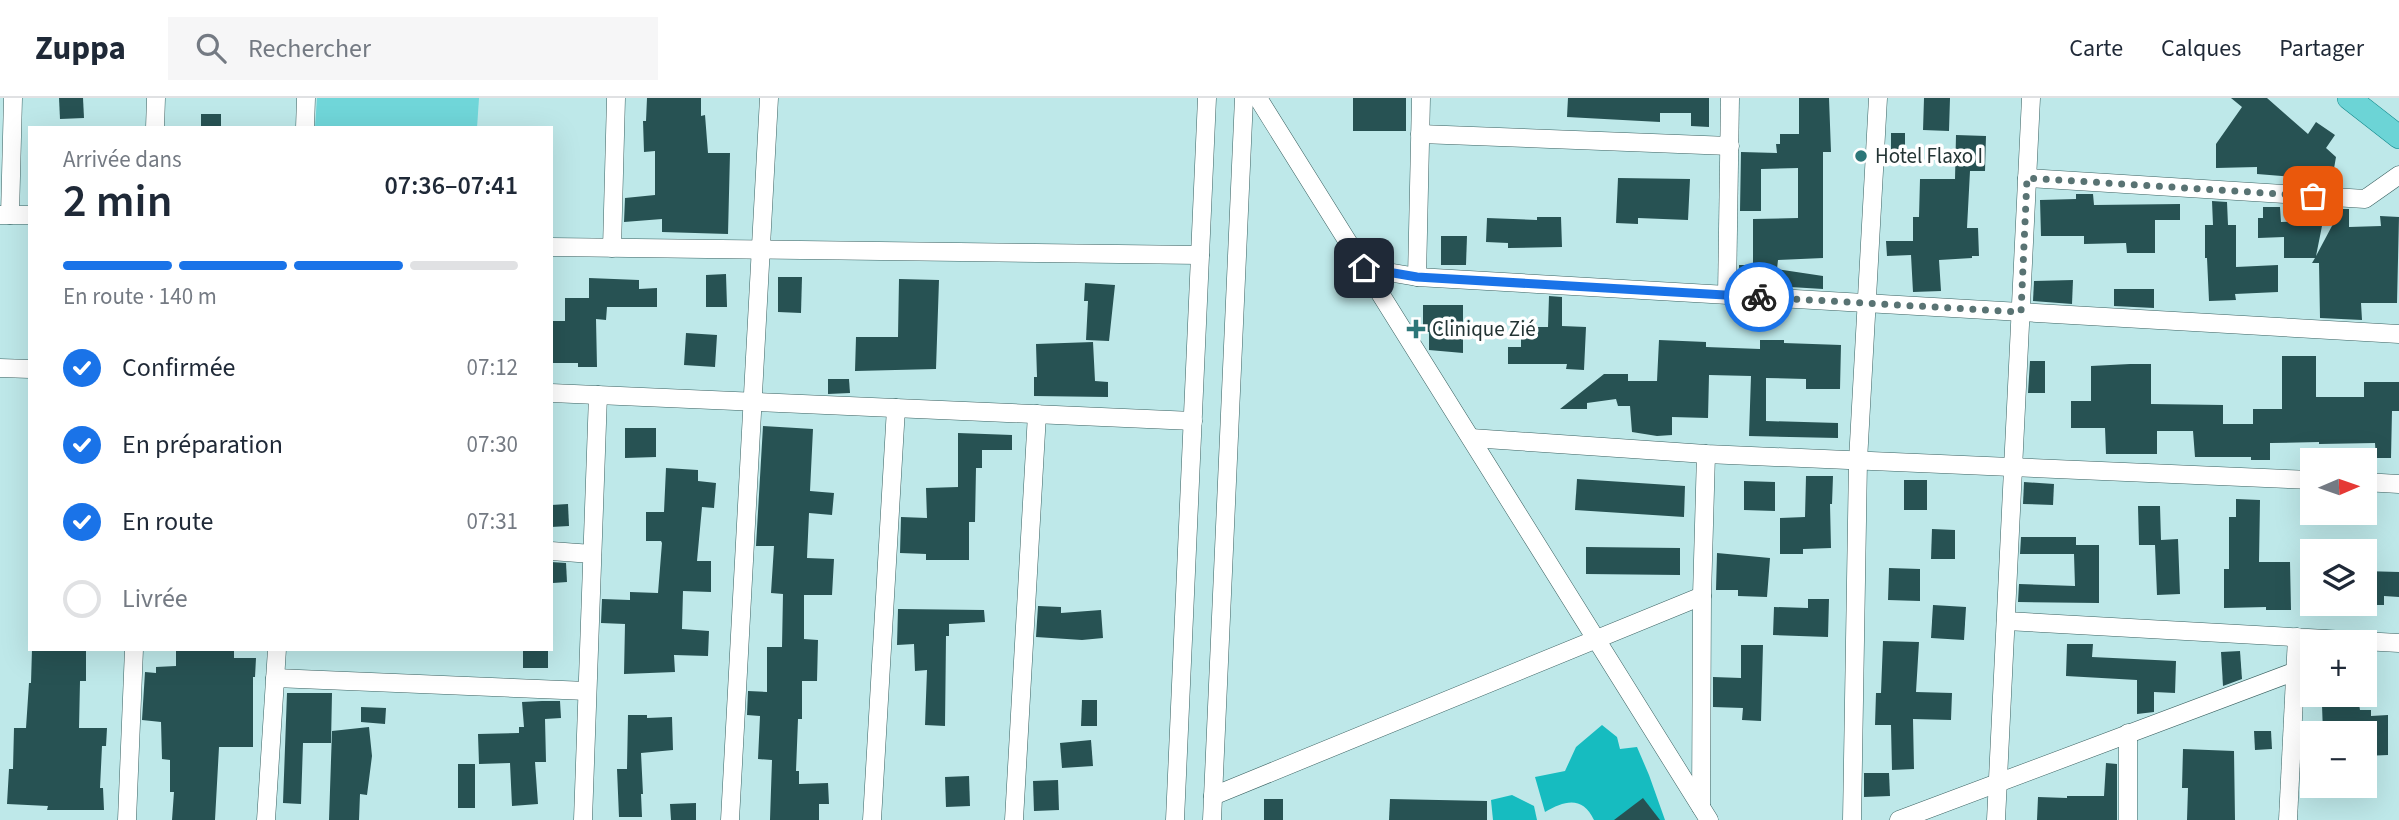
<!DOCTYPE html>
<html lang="fr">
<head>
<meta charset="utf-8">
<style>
  body { margin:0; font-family:"Source Sans 3",sans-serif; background:#f6f6f7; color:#1f2937; height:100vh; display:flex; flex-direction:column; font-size:26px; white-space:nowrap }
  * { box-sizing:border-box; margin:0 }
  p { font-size:23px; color:#747a83 }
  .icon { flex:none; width:38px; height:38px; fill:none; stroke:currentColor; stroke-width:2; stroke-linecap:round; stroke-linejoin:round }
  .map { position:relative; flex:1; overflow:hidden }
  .panel { position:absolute; left:28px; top:28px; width:525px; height:525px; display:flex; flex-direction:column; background:#fff; border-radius:0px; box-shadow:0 7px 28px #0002 }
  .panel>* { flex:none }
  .needle { width:46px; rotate:88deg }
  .buttons { position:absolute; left:2300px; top:350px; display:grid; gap:14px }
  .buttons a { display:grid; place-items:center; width:77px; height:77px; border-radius:0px; background:#fff; box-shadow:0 7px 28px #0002; font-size:35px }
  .pin { position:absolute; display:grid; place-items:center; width:60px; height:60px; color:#fff; margin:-30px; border-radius:14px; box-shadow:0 4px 10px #0006 }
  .courier { position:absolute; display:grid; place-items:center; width:70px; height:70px; margin:-35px; border:5px solid #1a73e8; border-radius:50%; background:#fff; color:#222; box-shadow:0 2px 9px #0007 }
  .overview em { font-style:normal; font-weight:600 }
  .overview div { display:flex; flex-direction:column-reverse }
  .overview { display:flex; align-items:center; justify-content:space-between; height:119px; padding:0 35px }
  h1 { font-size:46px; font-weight:600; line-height:52px }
  .bar { display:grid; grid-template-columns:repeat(4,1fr); gap:10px 7px; align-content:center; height:84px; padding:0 35px }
  .bar i { height:9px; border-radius:5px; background:#e0e1e3 }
  .bar .current { background:#1a73e8 }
  .bar p { grid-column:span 4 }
  ol { padding:0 35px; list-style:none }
  li { display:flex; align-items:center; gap:21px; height:77px }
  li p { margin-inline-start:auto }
  li .icon { padding:7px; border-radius:50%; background:#1a73e8; color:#fff; stroke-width:4 }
  li:last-child { color:#747a83 }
  li i { width:38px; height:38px; border:4px solid #e0e1e3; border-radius:50% }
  header { display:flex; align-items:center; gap:42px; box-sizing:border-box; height:98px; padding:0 35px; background:#fff; border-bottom:2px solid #e0e1e3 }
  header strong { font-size:33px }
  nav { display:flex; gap:38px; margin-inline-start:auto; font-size:24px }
  .search { width:490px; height:63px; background:#f6f6f7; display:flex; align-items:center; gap:18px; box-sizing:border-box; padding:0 24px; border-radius:0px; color:#747a83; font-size:26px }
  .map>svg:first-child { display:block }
  .green { fill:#70d6d9 }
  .forest { fill:#16bcc0 }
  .building { fill:#275253 }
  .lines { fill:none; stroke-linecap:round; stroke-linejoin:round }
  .minor-casing { stroke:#3a6161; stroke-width:19 }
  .major-casing { stroke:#13898c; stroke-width:24 }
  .minor { stroke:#fff; stroke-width:18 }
  .major { stroke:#6cd4d6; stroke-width:23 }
  .done { stroke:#597373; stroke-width:7; stroke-dasharray:0 12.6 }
  .route { stroke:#1a73e8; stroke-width:9 }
  .poi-dot { fill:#2c7678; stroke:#fff; stroke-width:2.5 }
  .labels { text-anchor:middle; stroke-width:7; stroke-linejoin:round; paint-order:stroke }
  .poi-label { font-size:21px; fill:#233434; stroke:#fff; text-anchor:start }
</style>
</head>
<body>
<header>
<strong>Zuppa</strong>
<div class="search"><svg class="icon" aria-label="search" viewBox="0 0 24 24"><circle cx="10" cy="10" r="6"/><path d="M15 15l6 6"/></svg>Rechercher</div>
<nav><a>Carte</a><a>Calques</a><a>Partager</a></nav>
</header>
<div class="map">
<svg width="2399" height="722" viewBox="0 0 2399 722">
  <rect width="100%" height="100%" fill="#bee8e9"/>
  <polygon class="green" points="317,0 479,0 477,30 315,30"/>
  <g class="forest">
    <path d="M1602,627l15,12 3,12 17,-2 12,28 16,45h-71c-11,-24 -29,-20 -49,-8l-10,-35 30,-6 11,-24z"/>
    <polygon points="1512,697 1534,708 1537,722 1493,722 1491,702"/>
  </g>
  <g class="building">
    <polygon points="59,0 83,0 84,20 60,21"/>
    <polygon points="647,0 701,0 701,18 705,17 708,55 730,55 728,136 662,134 662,121 624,124 625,100 655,97 655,53 644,54 643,23 646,23"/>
    <rect x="1353" y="0" width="53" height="33"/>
    <polygon points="1568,0 1709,0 1709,29 1691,28 1691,15 1660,15 1660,24 1567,19"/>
    <polygon points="1799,0 1829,0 1831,54 1823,54 1823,160 1778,162 1777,171 1823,178 1823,191 1739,186 1739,167 1753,167 1753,121 1798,120 1798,70 1761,71 1761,113 1740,113 1741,54 1777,55 1776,46 1780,46 1780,36 1799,36"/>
    <polygon points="1924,0 1950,0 1949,33 1923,32"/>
    <polygon points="2231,0 2267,0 2308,36 2316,24 2335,37 2326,50 2336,59 2332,82 2257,76 2257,69 2216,70 2216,46 2242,9"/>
    <rect x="201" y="16" width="20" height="14"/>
    <polygon points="1891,35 1905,35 1905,57 1891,58"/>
    <polygon points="1956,37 1986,38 1985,73 1970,73 1967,130 1978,130 1979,158 1972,158 1972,160 1939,162 1941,193 1913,194 1911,157 1887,158 1886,143 1913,143 1913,119 1919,119 1920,81 1955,81"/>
    <polygon points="1618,80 1690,81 1688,122 1638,120 1638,126 1616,125"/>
    <polygon points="2076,96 2093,96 2094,107 2180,106 2180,122 2155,122 2155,155 2127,155 2126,145 2084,146 2084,138 2041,138 2040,102 2076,101"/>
    <polygon points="2212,103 2227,104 2228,127 2236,127 2236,169 2278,167 2278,194 2235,196 2236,202 2209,203 2207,160 2205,160 2205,127 2213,127"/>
    <polygon points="2263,109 2280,109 2281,124 2323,123 2316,158 2341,111 2349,111 2349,129 2381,128 2380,118 2399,119 2397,205 2361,205 2362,222 2320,220 2319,165 2312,165 2315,160 2284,160 2284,139 2258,140 2258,120 2263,120"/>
    <polygon points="1537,119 1561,119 1562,149 1508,150 1508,145 1486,144 1487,120 1537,122"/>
    <polygon points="1441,138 1467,138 1466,167 1441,167"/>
    <polygon points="726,176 727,209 706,209 706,177"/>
    <polygon points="778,179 802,179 801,215 778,214"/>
    <polygon points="589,180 639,182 639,191 657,190 657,209 607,209 606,222 596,221 597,269 578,269 578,265 551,265 551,223 565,223 565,200 589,200"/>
    <polygon points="899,181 939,182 936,271 855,273 856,239 898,239"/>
    <polygon points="2073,182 2072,206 2033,203 2034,183"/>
    <polygon points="1085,185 1115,187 1109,243 1086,242 1088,203 1084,203"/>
    <polygon points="2114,191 2154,191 2154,210 2114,208"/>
    <polygon points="1549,198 1562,199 1562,228 1586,229 1584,272 1566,271 1567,266 1508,266 1508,249 1521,249 1521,240 1537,240 1537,229 1548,229"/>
    <polygon points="1423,207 1463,207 1463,255 1429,252 1429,234 1423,234"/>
    <polygon points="686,235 717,237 715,269 684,267"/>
    <polygon points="1659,242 1706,244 1706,249 1760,251 1760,242 1784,242 1784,245 1841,247 1840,291 1806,291 1806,281 1766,280 1766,323 1838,325 1838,340 1749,338 1751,278 1709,277 1708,320 1672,319 1672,337 1657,338 1632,334 1630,308 1618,308 1616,301 1587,305 1587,311 1560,311 1604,276 1628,276 1628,283 1657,283"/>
    <polygon points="1093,244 1095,283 1108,284 1108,299 1034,298 1034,279 1037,279 1036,246"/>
    <polygon points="2282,258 2316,258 2316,299 2364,299 2364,284 2399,284 2399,313 2392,313 2391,360 2376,360 2375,345 2319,346 2319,344 2270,345 2270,362 2251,362 2251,359 2195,359 2193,333 2157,333 2157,356 2106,356 2105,330 2071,330 2071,303 2091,303 2091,268 2130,266 2151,266 2151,306 2223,307 2223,326 2253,326 2253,311 2282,311"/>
    <polygon points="2030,263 2045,263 2045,295 2028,295"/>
    <polygon points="828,281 849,281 850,295 828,296"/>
    <polygon points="763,328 813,331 810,393 834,395 832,417 809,415 807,460 834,461 832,497 804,497 804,541 818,542 817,583 802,583 802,621 798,621 796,673 799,673 799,686 828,685 829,706 819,706 819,722 770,722 772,662 758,661 760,618 747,617 748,593 767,594 767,549 782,549 783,496 771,495 774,448 756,448"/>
    <polygon points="625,330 656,330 656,359 625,360"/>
    <polygon points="958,335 1012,337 1012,352 982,352 982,370 976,370 975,424 969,424 969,462 926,462 926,456 900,455 901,419 927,420 926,390 958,389"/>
    <polygon points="666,370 698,372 698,383 716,385 714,410 702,409 697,463 711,463 711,494 683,493 682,531 709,533 708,558 674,557 675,574 624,576 625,526 601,525 602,501 630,502 630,494 658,495 662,445 661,443 646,443 646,414 664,414"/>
    <polygon points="1806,378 1833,378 1832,406 1830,406 1831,450 1803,451 1803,456 1780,456 1780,420 1805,419"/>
    <polygon points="1577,381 1685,388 1684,419 1575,412"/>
    <rect x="1904" y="382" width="23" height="30"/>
    <polygon points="1744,383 1775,384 1775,413 1744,412"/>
    <polygon points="2024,384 2054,386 2053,407 2023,406"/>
    <polygon points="2236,401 2260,402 2259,464 2290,464 2291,512 2266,512 2266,509 2224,510 2224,471 2229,471 2229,419 2236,419"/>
    <polygon points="568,406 569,428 551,429 551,407"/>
    <polygon points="2138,408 2160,408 2161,442 2178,441 2180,496 2157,497 2155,447 2139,447"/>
    <polygon points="1932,431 1955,432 1955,461 1931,461"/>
    <polygon points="2021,439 2076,439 2076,447 2099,447 2099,505 2018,504 2019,486 2075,488 2074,456 2020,456"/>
    <polygon points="1586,449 1680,450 1680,477 1586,476"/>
    <polygon points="1717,455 1770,460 1767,499 1738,498 1738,492 1716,492"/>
    <polygon points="551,464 566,465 567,484 553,485"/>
    <polygon points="1889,470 1920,471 1920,503 1888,502"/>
    <polygon points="2364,473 2399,474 2399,499 2384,498 2384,507 2364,507"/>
    <polygon points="1808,501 1829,501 1828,539 1773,537 1774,509 1808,510"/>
    <polygon points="1933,507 1966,509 1964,542 1931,540"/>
    <polygon points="1038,508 1061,509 1061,515 1101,512 1103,540 1082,542 1036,539"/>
    <polygon points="898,511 984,512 985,524 949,526 949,538 946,538 945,628 925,627 927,572 915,573 914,546 897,547"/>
    <polygon points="1883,543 1919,544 1916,594 1952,595 1951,622 1913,621 1914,671 1892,672 1891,627 1875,627 1876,595 1881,595"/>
    <polygon points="2067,546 2093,546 2092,559 2176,563 2175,595 2154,594 2154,614 2137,616 2137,582 2066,578"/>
    <polygon points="1741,547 1763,547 1761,623 1742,622 1743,610 1713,609 1713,579 1741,580"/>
    <polygon points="32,551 86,551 86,583 80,583 79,630 107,630 106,648 102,648 100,690 103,690 104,712 47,712 48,708 7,706 9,671 13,671 14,630 26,630 29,585 31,585"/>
    <polygon points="176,551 234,551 234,560 256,560 255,579 253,579 253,649 219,649 215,722 172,722 174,694 170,694 170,662 162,661 161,624 142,622 145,574 156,575 156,569 176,568"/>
    <rect x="523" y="551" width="25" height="19"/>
    <polygon points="2240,553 2242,581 2223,588 2221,554"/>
    <polygon points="287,595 332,595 331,645 303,645 301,706 283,705"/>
    <polygon points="1082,602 1097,602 1097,628 1081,628"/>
    <polygon points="542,603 560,603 561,620 545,621 546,664 535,664 538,706 512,708 510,665 479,666 478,636 519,635 519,629 524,629 522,604"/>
    <polygon points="2359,606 2360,612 2371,612 2371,618 2388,617 2388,657 2364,658 2364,635 2323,635 2322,607"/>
    <polygon points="361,609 386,610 385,626 361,624"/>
    <polygon points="628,617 647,617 647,620 672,619 673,652 641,655 643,696 641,696 642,719 619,719 617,671 627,671"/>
    <polygon points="369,629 372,658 367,697 360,696 359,722 329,722 332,633"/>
    <polygon points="2254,633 2271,633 2272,651 2255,652"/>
    <polygon points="1091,642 1093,668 1062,670 1060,645"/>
    <polygon points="2183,651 2234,653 2235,722 2187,722 2188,690 2182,690"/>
    <polygon points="2106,665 2117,666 2117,722 2037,722 2038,699 2067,700 2067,698 2104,698"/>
    <rect x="458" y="666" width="17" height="44"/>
    <polygon points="1864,675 1889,675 1890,698 1864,699"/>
    <polygon points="969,678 970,708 946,709 945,679"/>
    <polygon points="1058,682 1059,712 1034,713 1033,683"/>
    <polygon points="1643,700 1660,722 1614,722"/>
    <rect x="1264" y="701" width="19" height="21"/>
    <polygon points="1390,701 1487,703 1487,722 1389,722"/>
    <polygon points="696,705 696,722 671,722 670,706"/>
  </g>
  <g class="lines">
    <defs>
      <g id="minor">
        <polyline points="1258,0 1709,722"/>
        <polyline points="155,30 156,0"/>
        <polyline points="305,30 306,0"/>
        <polyline points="1420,36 1730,48"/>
        <polyline points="2027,80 2365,101 2399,77"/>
        <polyline points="0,117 30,117"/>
        <polyline points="10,117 13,0"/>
        <polyline points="551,149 1200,157"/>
        <polyline points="612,150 616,0"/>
        <polyline points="1364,170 1417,179 2399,236"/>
        <polyline points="1417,179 1421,0"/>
        <polyline points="1727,197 1730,0"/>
        <polyline points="0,270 30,271"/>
        <polyline points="551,295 1193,323"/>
        <polyline points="1471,340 1706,356 2312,382"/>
        <polyline points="2364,384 2399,386"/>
        <polyline points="551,453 592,456"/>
        <polyline points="2006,523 2399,545"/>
        <polyline points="275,580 587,593"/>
        <polyline points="1213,698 1702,498"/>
        <polyline points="1701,709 1702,498 1706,356"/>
        <polyline points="127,722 134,551"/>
        <polyline points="266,722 277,551"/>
        <polyline points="583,722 598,297"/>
        <polyline points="730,722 769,0"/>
        <polyline points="872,722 896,310"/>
        <polyline points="1014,722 1037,316"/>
        <polyline points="1175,722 1207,0"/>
        <polyline points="1212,722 1244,0"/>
        <polyline points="1852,722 1858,363 1878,0"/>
        <polyline points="1899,722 2312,567"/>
        <polyline points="1996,722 2031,0"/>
        <polyline points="2128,722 2128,635"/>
        <polyline points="2288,722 2297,539"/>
      </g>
      <polyline id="major" points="2349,0 2399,39"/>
    </defs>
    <use href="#minor" class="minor-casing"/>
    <use href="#major" class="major-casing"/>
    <use href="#minor" class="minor"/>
    <use href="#major" class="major"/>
  </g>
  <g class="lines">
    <polyline class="done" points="1759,199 2021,214 2027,80 2313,98"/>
    <polyline class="route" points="1364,170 1417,179 1759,199"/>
  </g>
  <g class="poi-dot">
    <circle cx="1861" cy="58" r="7"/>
    <path d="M1412.5 220.5h7v7h7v7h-7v7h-7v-7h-7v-7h7z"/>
  </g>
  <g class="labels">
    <g class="poi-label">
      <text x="1875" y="65">Hotel Flaxo I</text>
      <text x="1432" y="238">Clinique Zié</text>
    </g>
  </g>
</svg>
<div class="buttons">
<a><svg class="needle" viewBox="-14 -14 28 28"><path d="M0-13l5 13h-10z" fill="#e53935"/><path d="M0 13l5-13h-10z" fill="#747a83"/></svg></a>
<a><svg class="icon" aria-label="layers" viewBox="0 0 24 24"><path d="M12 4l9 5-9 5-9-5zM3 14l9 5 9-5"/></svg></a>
<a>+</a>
<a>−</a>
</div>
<div class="pin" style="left:2313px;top:98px;background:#ea580c"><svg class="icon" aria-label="bag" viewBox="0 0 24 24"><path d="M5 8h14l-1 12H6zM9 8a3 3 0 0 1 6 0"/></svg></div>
<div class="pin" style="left:1364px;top:170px;background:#1f2937"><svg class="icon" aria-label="home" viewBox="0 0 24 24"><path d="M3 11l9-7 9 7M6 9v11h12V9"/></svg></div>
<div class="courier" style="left:1759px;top:199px"><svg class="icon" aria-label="bike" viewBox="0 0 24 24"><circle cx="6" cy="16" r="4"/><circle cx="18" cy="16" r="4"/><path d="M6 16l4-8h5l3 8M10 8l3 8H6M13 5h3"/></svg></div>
<section class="panel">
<div class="overview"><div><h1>2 min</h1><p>Arrivée dans</p></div><em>07:36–07:41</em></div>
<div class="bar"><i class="current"></i><i class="current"></i><i class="current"></i><i></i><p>En route · 140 m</p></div>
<ol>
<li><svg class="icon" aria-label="check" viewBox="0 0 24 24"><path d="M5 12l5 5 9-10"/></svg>Confirmée<p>07:12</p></li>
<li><svg class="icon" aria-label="check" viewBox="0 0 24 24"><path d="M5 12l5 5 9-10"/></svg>En préparation<p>07:30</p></li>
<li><svg class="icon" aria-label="check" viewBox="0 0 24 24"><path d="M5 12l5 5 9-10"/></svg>En route<p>07:31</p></li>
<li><i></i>Livrée</li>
</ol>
</section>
</div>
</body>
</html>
